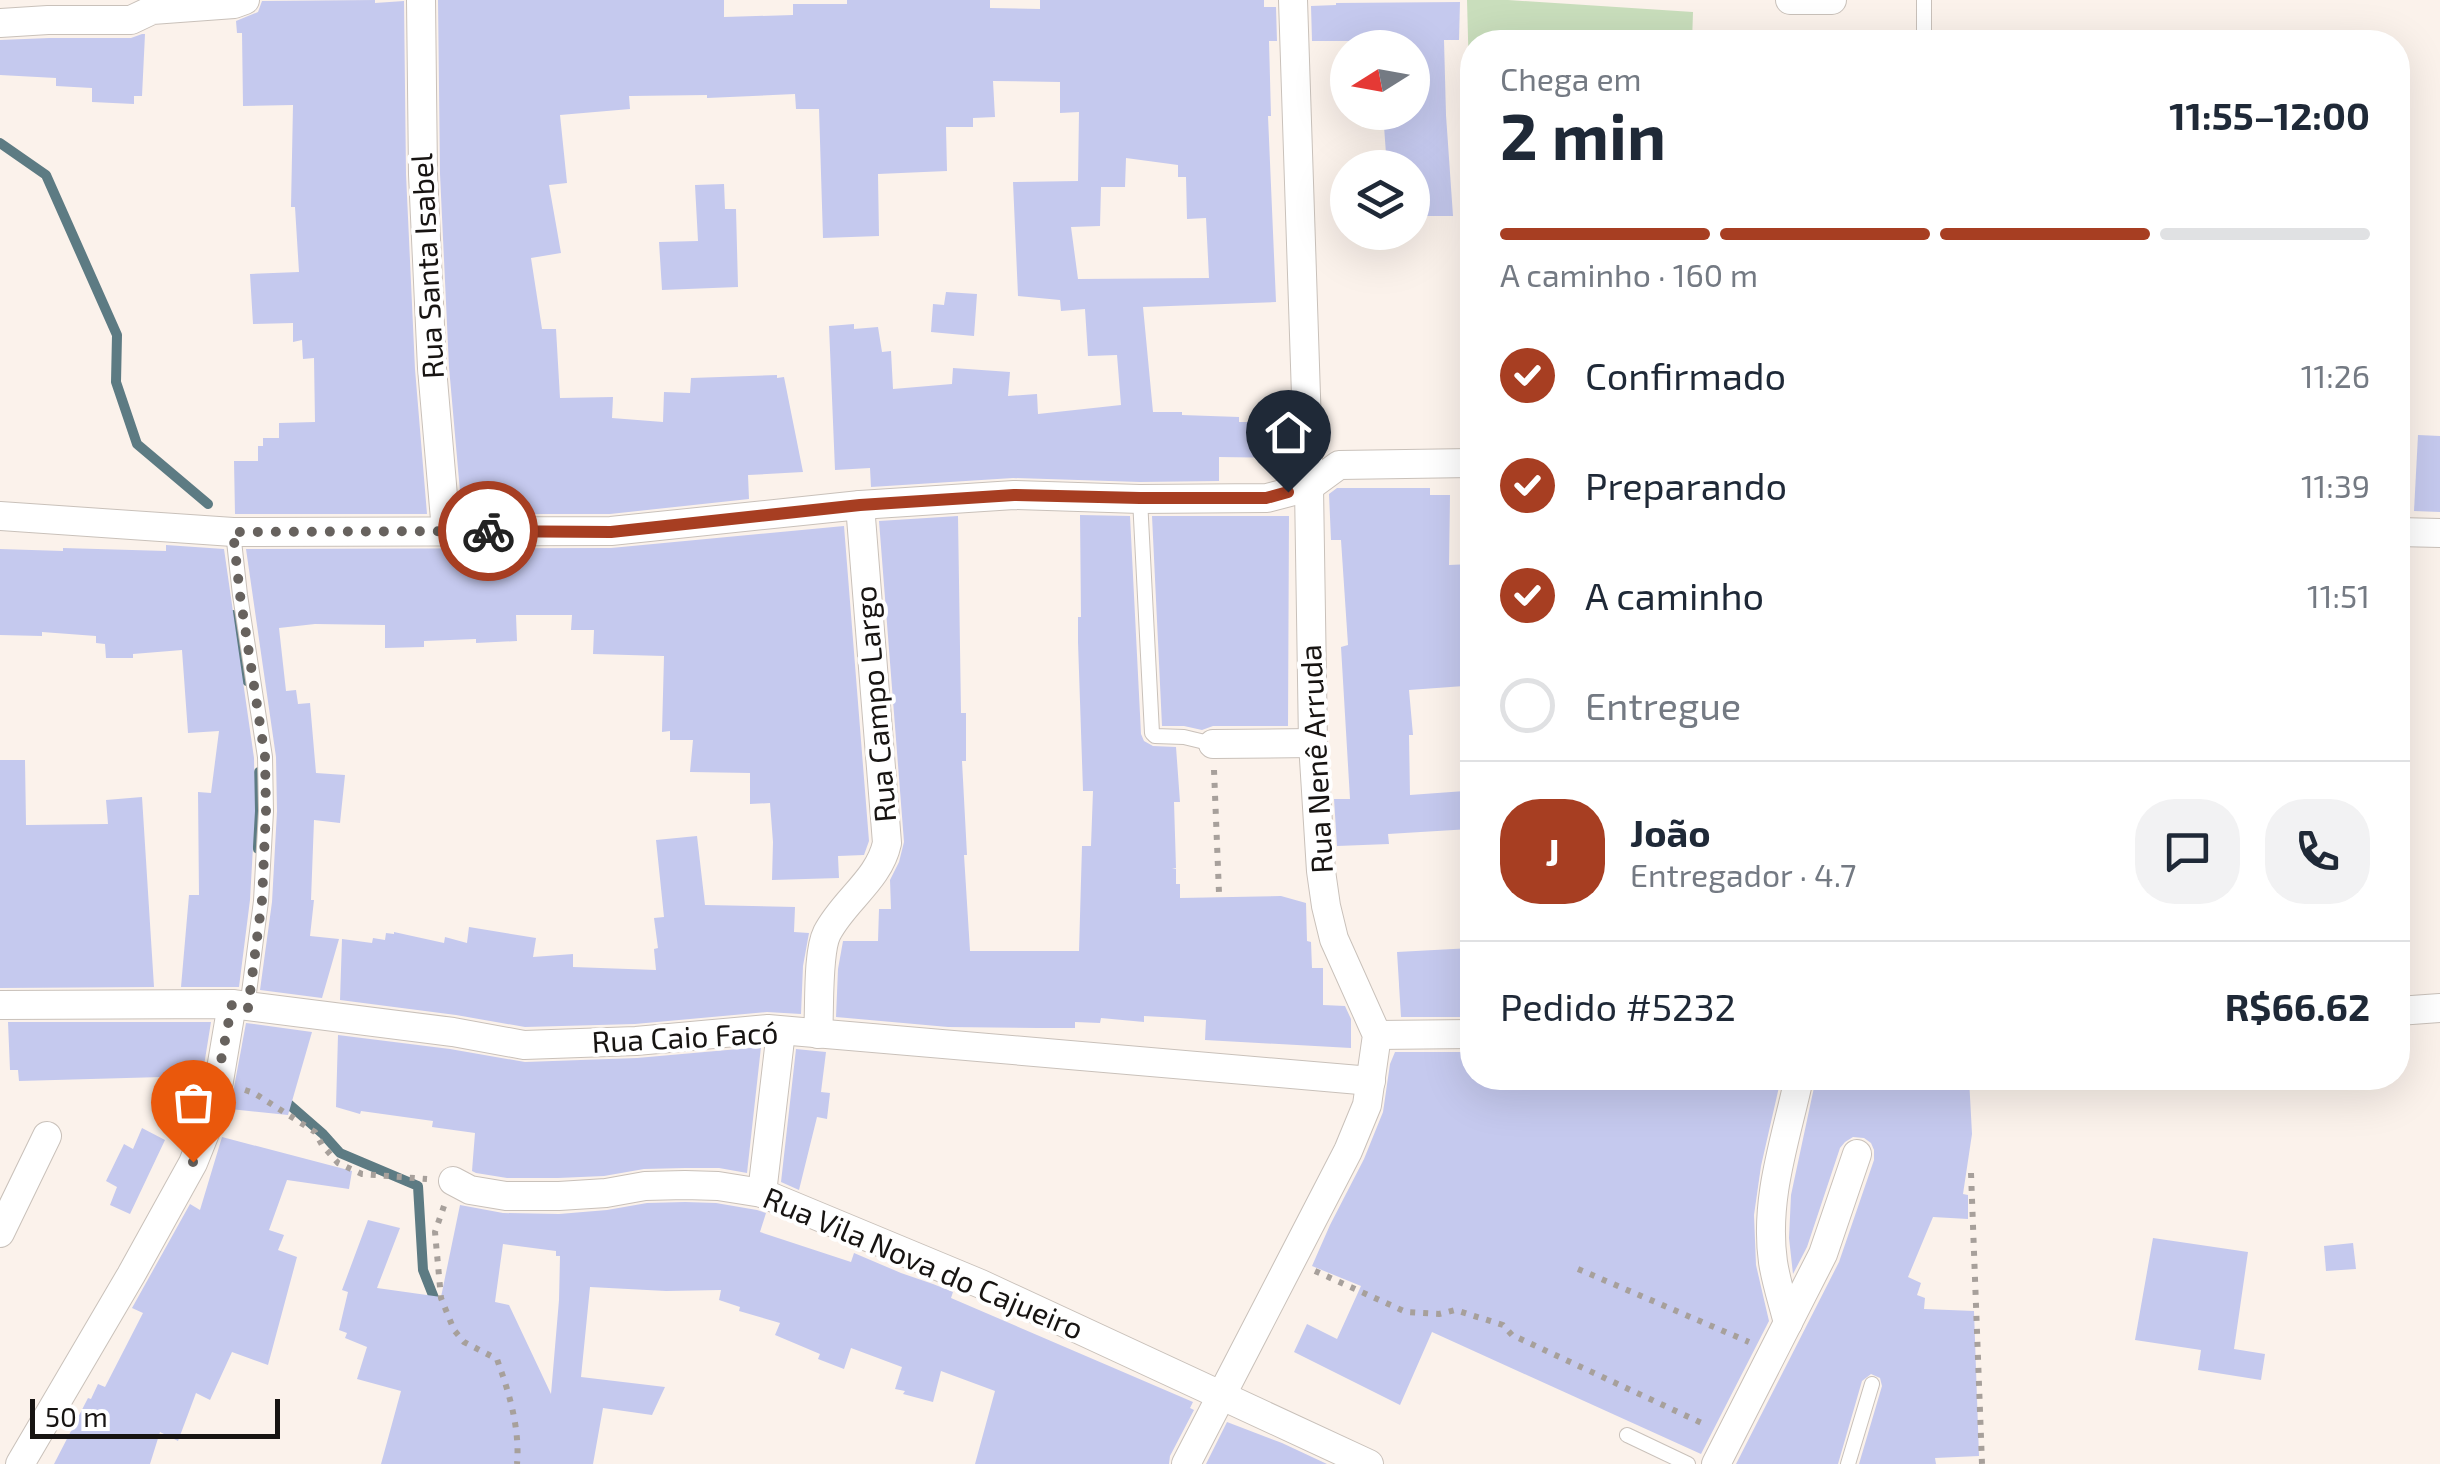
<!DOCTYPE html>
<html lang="pt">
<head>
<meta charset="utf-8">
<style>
  body { margin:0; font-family:"Exo 2",sans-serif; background:#f2f2f3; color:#1f2937; height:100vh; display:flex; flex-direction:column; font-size:38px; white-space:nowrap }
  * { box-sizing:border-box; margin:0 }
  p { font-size:32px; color:#747a83 }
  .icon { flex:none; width:55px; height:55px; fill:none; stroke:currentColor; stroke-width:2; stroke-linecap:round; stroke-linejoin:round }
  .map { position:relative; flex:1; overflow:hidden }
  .side { position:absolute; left:1460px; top:30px; width:950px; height:1060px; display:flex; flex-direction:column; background:#fff; border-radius:40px; box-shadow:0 10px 40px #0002 }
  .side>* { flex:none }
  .needle { width:65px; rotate:259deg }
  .tools { position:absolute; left:1330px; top:30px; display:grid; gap:20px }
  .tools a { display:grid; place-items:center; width:100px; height:100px; border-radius:50%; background:#fff; box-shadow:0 10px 40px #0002; font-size:50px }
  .scale { position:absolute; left:30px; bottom:25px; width:250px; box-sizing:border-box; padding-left:10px; border:5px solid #171412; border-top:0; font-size:28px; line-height:35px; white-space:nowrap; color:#171412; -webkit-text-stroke:8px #fff; paint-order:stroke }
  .pin { position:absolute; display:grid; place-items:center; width:85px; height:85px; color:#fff; margin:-102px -42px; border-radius:50% 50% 50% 0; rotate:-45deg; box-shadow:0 0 10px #0007 }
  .pin .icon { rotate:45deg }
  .courier { position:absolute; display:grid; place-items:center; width:100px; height:100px; margin:-50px; border:8px solid #a73e22; border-radius:50%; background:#fff; color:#222; box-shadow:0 2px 12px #0007 }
  .overview em { font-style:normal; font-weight:700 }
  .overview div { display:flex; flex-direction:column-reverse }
  .overview { display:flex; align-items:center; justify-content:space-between; height:170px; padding:0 40px }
  h1 { font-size:65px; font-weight:700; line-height:75px }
  .bar { display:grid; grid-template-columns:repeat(4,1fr); gap:15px 10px; align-content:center; height:120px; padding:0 40px }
  .bar i { height:12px; border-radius:8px; background:#e0e1e3 }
  .bar .selected { background:#a73e22 }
  .bar p { grid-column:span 4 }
  .line { display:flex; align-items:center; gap:25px; padding:0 40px; border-top:2px solid #e0e1e3 }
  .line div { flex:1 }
  .round { display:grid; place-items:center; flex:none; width:105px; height:105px; border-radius:40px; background:#f2f2f3 }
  ol { padding:0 40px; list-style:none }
  li { display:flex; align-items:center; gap:30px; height:110px }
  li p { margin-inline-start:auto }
  li .icon { padding:10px; border-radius:50%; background:#a73e22; color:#fff; stroke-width:4 }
  li:last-child { color:#747a83 }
  li i { width:55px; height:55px; border:5px solid #e0e1e3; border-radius:50% }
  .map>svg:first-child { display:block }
  .green { fill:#c9debc }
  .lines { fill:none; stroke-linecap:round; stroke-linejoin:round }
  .stream { stroke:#5d7b83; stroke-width:10 }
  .building { fill:#c5c9ee; fill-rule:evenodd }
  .lane-casing { stroke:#c9c1ba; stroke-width:16 }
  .street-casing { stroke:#c9c1ba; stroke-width:30 }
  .path { stroke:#a7a09b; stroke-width:6; stroke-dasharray:5 8; stroke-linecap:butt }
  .lane { stroke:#fff; stroke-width:14 }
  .street { stroke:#fff; stroke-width:28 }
  .done { stroke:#67625e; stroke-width:10; stroke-dasharray:0 18 }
  .route { stroke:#a73e22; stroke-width:12 }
  .labels { text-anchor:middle; stroke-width:8; stroke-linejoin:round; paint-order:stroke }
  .street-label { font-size:30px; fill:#171412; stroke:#fff }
</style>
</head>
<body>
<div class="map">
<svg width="2440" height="1464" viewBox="0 0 2440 1464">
  <rect width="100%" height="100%" fill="#fbf2eb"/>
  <polygon class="green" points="1467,0 1508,0 1693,12 1692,42 1472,42 1471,151"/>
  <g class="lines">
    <g class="stream">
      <polyline points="0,143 46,175 117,335 116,382 137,444 208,504"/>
      <polyline points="233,615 247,681"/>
      <polyline points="258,849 256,828 259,772"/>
      <polyline points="284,1100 323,1134 340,1153 418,1186 423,1270 438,1308"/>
    </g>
  </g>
  <g class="building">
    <polygon points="375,0 375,3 404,1 406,174 415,369 427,514 235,514 234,461 258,461 258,446 263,446 263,438 279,438 279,423 315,422 314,358 303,359 302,340 293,342 293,323 253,324 250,274 299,272 295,207 291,207 293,105 243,106 242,33 237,33 236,21 258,12 262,1"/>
    <path d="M438,0h286v17l69,-2v-11h54v-4h143v8l50,1v-9h224v7h12l1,34h-8l2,75h-3l8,186 -133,5 10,105h29v3l57,2v5h45v36l-65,-1v24l-79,1 -127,-4 -142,9 -1,-19 -35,2 -6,-144 25,-2v5l24,-2 4,25 9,-1 2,38 59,-5 1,-16 57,4 -2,24 29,-2 1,20 83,-9 -4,-50 -29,1 -3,-47 -24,2 -1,-11 -42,-4 -5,-114 65,-1 1,-69 -19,1v-31l-67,-1 2,36 -22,1v9h-27l1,44 -69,3 1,62 -56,2 -4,-129h-23l-1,-15 -88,4v-3l-78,1 1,13 -70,6 7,68 -18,2 12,68 -30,5 11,71h14l4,69 53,-1 -1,21 51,4 1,-30 26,1 1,-15 86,-3v3l7,-1 19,95 -55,3 1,24 -139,15h-148l-13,-147 -9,-193zM1126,158l52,7v12h8l1,42 19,-1 3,60 -131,1 -7,-52 29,-1 1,-39h24z"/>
    <polygon points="1460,2 1459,40 1444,40 1446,115 1453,216 1412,216 1412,168 1387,168 1383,112 1412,112 1412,48 1380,48 1379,41 1312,41 1311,6 1336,5 1336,3"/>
    <polygon points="142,34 145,34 142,96 134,96 134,104 92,102 92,88 56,86 56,78 0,75 0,40 49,38 131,38"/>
    <polygon points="724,184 725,209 736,209 738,287 662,290 659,242 698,241 695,185"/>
    <polygon points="946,292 977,294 974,336 931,332 933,304 944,305"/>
    <polygon points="2418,435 2440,436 2440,512 2414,511"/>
    <polygon points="1337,488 1430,488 1430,495 1450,495 1449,565 1472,564 1472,626 1462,628 1464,686 1409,690 1413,735 1409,735 1410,795 1465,791 1470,829 1388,834 1389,844 1337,846 1334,799 1350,799 1341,647 1348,645 1341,540 1331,540 1329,494"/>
    <polygon points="1080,515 1130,516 1141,734 1144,741 1153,746 1176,747 1180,802 1174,802 1176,868 1172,868 1176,869 1176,884 1180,884 1180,898 1281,896 1306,903 1307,941 1311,942 1312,968 1323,968 1323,1005 1345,1006 1351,1019 1351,1048 1205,1040 1206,1020 1180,1018 1144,1016 1144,1022 1101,1018 1100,1023 1075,1022 1075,1028 1038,1028 948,1027 836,1017 838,969 843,941 878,941 879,909 891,909 890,880 899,862 904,842 879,521 958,516 961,713 966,713 966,761 962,761 967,855 964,855 970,951 1079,951 1082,846 1091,846 1093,791 1083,791 1078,642 1078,617 1081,617"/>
    <polygon points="1152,516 1289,516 1288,726 1213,726 1202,730 1184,726 1162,726"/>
    <polygon points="844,526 869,841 864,855 838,856 839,878 772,880 773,842 770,803 750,804 750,773 690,772 693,740 670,740 670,731 662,732 664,656 593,654 594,630 571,630 572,615 516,615 517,641 476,643 476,639 424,641 424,647 385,648 385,625 315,624 279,628 286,691 296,690 298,704 310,703 316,773 345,775 340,823 314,820 311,900 314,900 310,936 339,939 322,998 260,990 272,902 277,811 276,757 246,549 611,548"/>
    <polygon points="166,545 224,549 254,758 255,811 250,900 239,987 181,987 189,895 199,895 198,792 211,793 219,731 188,733 182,650 133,654 133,658 106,658 105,644 96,643 96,636 42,632 42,636 0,635 0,549 63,551 63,548 166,551"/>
    <polygon points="0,760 25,760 26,825 108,824 106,800 142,797 154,987 0,988"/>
    <polygon points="697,836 705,905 795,907 794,932 809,933 803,966 801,1014 767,1012 635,1024 525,1027 456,1015 340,1000 342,939 372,943 373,938 385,940 386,933 394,934 394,932 444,943 445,937 467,943 469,927 536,938 533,957 573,954 573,967 656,970 654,949 658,948 654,918 664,917 656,840"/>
    <polygon points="1472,948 1472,1017 1401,1017 1397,952"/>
    <polygon points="8,1022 211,1022 202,1078 192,1118 183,1140 167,1134 198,1076 19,1081 18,1070 10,1070"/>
    <polygon points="246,1023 312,1032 288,1115 230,1109"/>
    <polygon points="338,1035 450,1049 525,1062 637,1058 761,1047 747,1173 719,1168 685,1168 644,1169 604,1176 558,1178 507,1178 476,1173 472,1171 475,1133 432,1127 433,1121 361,1111 360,1114 336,1107"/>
    <polygon points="796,1049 826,1052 821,1092 830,1093 827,1119 817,1117 799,1190 781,1182"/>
    <polygon points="1472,1052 1472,1078 1781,1078 1761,1166 1754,1215 1756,1265 1769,1321 1701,1454 1432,1332 1400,1405 1294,1352 1307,1324 1337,1339 1361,1286 1312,1266 1330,1225 1364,1159 1383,1112 1390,1064 1395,1052"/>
    <polygon points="1816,1078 1969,1078 1972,1134 1963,1194 1968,1195 1968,1219 1933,1217 1908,1277 1921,1283 1917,1295 1925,1298 1924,1309 1974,1311 1979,1456 1935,1458 1936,1464 1859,1464 1882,1386 1880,1378 1871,1374 1862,1381 1838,1464 1736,1464 1839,1262 1874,1160 1874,1150 1871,1143 1864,1138 1853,1137 1845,1142 1840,1148 1807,1247 1793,1274 1789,1238 1791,1195"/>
    <polygon points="142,1128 165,1140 130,1214 110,1205 117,1187 106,1181 124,1144 133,1149"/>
    <polygon points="222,1137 352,1171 349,1189 287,1180 269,1230 284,1235 278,1250 297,1257 268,1365 232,1352 210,1400 196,1393 178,1441 160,1432 150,1464 54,1464 88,1398 91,1399 98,1384 105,1387 143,1313 132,1308 190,1204 200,1210"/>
    <path d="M685,1202l31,1 41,7 9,3 -6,19 91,30 3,-9 47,20 32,11 20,8 -2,6 242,104 -3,6 4,2 -24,46 -1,8h-194l20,-73 -54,-20 -8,31 -30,-8 2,-3 -10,-2 7,-22 -51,-19 -7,21 -26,-10 2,-5 -45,-19 5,-12 -41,-12 1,-4 -21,-7 2,-10 -55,1 -76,-4 -9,90 84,10 -13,28 -49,-7 -10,56h-212l20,-73 -44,-12 10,-32 -22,-9 2,-5 -8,-3 9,-38 -6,-2 26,-70 32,8 -23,60 64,9 19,-92 43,8 56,1 48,-4 40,-7zM503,1244l53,7v5h4l-1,44 -8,94 -42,-89 -14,-3z"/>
    <polygon points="2153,1238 2248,1252 2234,1349 2265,1354 2261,1380 2198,1370 2201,1350 2135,1340"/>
    <polygon points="2353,1243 2356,1269 2326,1271 2324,1246"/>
    <polygon points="1227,1422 1282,1443 1327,1464 1206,1464"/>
  </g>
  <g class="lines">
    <defs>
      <g id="lane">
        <polyline points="1924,0 1924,42"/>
        <polyline points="1140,499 1152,733 1155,736 1184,737 1213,744"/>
        <polyline points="233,532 240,595 265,757 266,811 261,901 247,1008"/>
        <polyline points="1627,1435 1688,1464"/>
        <polyline points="1848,1464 1872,1384"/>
      </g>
      <g id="street">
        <polyline points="421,0 423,174 432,368 446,531"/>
        <polyline points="1790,0 1832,0"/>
        <polyline points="0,23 48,20 131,20 152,10 234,4 245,0"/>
        <polyline points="0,516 233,532 611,531 860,505 1014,495 1140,499 1267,498 1309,487 1339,465 1472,463"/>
        <polyline points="2398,532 2440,533"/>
        <polyline points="1213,744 1313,743"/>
        <polyline points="0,1005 232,1004 453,1032 524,1045 636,1041 768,1029 1371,1081"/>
        <polyline points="2398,1011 2440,1008"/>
        <path d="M818,1034c2,-24 -1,-81 9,-101 17,-33 52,-53 60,-90l-27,-338"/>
        <polyline points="1377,1035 1472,1034"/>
        <polyline points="453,1181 470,1190 506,1196 559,1196 606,1193 645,1186 685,1185 718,1186 762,1193 981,1284 1369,1464"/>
        <polyline points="762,1193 781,1031"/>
        <polyline points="0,1233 47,1136"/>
        <path d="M1788,1323c-5,-20 -12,-41 -15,-61 -9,-63 13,-123 26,-184"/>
        <polyline points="20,1464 131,1275 193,1163 209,1123 219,1081 232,1004"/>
        <polyline points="1186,1464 1348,1151 1367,1105 1377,1035 1334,939 1326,906 1321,871 1313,743 1309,487 1293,0"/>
        <polyline points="1716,1464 1823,1254 1857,1154"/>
      </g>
    </defs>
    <use href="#lane" class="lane-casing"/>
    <use href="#street" class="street-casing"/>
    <g class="path">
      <polyline points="1214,770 1219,893"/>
      <polyline points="245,1090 254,1093 315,1132 322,1145 338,1163 362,1174 427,1179"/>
      <polyline points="1971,1173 1982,1464"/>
      <path d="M444,1206l-9,26 6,66 13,32 10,12 33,17 2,6c11,30 21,66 18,99"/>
      <polyline points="1578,1269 1749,1342"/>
      <polyline points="1315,1271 1406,1312 1439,1314 1455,1310 1503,1325 1512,1335 1706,1425"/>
    </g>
    <use href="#lane" class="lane"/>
    <use href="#street" class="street"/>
  </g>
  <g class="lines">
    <polyline class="done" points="193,1162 209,1123 232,1004 248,1008 262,900 266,811 265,757 240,595 233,532 488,531"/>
    <polyline class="route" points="488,531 611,532 860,505 1014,495 1140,498 1266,498 1288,492"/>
  </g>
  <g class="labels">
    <g class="street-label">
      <text transform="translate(428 266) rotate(-93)" y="10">Rua Santa Isabel</text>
      <text transform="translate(876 704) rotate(-95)" y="10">Rua Campo Largo</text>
      <text transform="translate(1317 759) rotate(-93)" y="10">Rua Nenê Arruda</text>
      <text transform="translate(685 1038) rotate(-3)" y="10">Rua Caio Facó</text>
      <text transform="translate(923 1264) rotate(23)" y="10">Rua Vila Nova do Cajueiro</text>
    </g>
  </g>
</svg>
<div class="tools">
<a><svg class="needle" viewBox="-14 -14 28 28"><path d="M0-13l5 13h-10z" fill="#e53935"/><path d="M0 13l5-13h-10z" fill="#747a83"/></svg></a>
<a><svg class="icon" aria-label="layers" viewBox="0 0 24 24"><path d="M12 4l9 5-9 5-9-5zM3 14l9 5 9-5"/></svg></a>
</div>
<div class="scale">50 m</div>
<div class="pin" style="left:193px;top:1162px;background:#ea580c"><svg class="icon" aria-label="bag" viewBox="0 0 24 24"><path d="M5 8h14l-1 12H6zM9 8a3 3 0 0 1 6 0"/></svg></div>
<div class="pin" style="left:1288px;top:492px;background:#1f2937"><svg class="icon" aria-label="home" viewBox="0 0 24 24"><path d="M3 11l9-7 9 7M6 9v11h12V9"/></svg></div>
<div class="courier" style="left:488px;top:531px"><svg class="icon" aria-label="bike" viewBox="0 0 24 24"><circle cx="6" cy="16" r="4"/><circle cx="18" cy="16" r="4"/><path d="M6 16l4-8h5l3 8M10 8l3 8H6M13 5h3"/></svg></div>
<section class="side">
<div class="overview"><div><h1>2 min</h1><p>Chega em</p></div><em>11:55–12:00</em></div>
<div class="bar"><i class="selected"></i><i class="selected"></i><i class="selected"></i><i></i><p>A caminho · 160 m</p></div>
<ol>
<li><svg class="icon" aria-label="check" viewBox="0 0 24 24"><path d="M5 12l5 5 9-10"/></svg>Confirmado<p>11:26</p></li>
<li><svg class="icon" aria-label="check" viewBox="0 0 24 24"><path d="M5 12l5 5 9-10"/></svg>Preparando<p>11:39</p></li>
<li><svg class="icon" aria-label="check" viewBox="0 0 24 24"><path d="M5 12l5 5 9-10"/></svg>A caminho<p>11:51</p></li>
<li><i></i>Entregue</li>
</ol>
<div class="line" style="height:180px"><b class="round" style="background:#a73e22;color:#fff">J</b><div><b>João</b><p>Entregador · 4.7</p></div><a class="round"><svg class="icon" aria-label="chat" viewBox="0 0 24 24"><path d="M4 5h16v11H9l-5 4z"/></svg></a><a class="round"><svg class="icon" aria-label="phone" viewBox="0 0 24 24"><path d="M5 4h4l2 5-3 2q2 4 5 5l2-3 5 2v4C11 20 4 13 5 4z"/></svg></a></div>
<div class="line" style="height:130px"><div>Pedido #5232</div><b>R$66.62</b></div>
</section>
</div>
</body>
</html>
